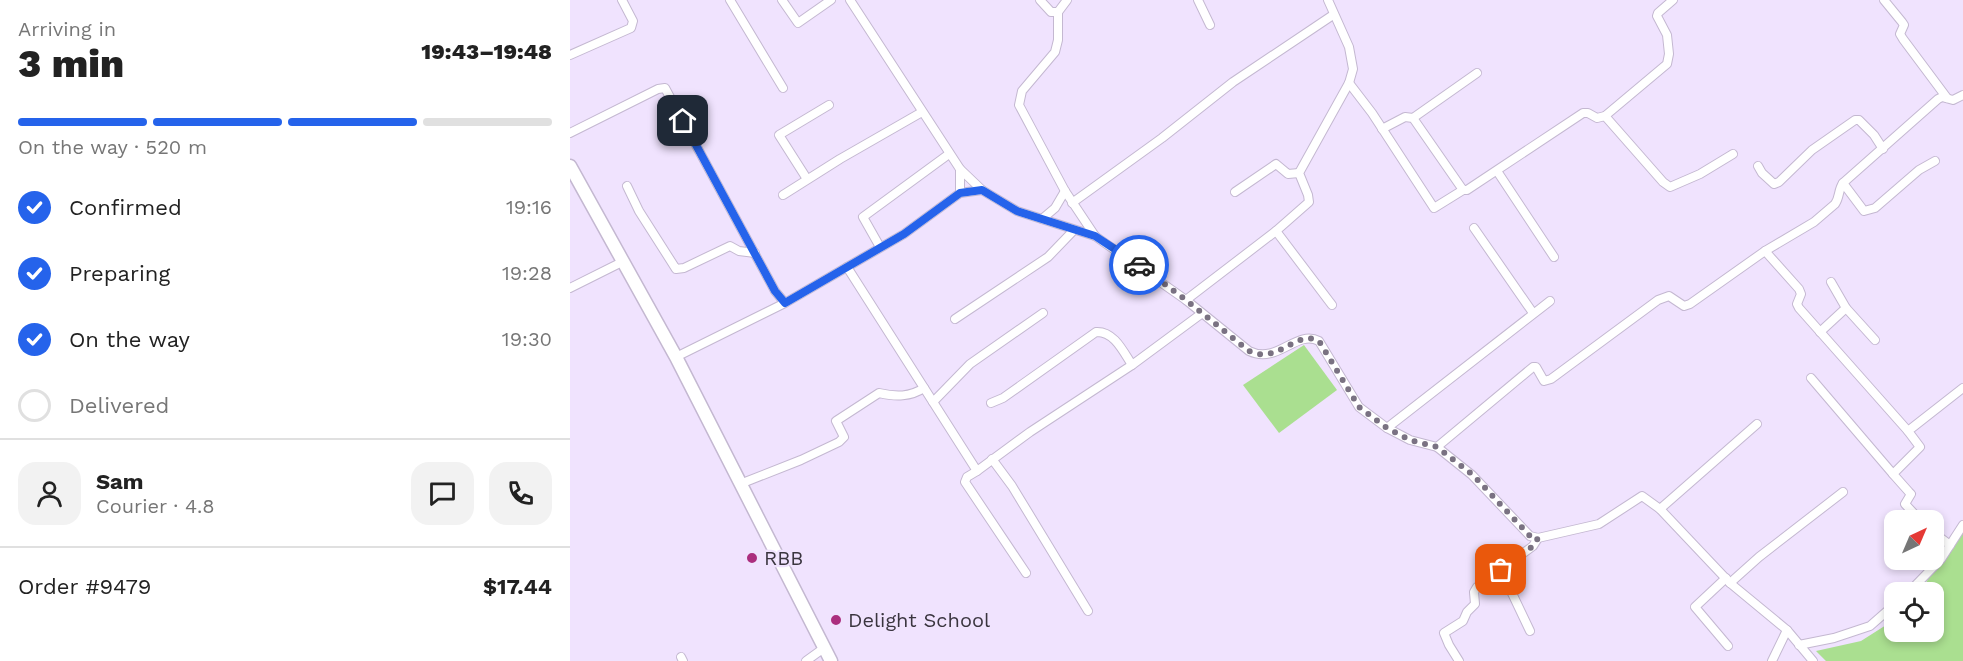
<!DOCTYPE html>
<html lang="en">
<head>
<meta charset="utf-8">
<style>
  body { margin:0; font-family:"Work Sans",sans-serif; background:#f2f2f2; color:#222; height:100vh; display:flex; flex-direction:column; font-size:22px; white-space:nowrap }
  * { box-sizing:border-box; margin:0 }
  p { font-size:20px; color:#767676 }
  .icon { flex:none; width:33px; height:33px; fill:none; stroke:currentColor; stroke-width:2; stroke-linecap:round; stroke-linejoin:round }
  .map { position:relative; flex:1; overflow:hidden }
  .sheet { display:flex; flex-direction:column; background:#fff; width:570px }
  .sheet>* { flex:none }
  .needle { width:39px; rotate:44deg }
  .fabs { position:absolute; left:1314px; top:510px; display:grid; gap:12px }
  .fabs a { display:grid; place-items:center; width:60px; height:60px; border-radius:12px; background:#fff; box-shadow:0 3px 9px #0003; font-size:30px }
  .pin { position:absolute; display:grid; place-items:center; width:51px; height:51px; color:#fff; margin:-26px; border-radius:12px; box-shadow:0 3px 9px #0006 }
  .courier { position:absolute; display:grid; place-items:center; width:60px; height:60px; margin:-30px; border:4px solid #2563eb; border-radius:50%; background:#fff; color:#222; box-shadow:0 2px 8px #0007 }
  .overview em { font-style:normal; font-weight:800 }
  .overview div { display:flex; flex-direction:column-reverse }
  .overview { display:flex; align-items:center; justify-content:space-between; height:102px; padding:0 18px }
  h1 { font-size:39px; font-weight:800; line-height:45px }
  .bar { display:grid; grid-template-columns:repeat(4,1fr); gap:9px 6px; align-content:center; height:72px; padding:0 18px }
  .bar i { height:8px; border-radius:4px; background:#e0e0e0 }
  .bar .current { background:#2563eb }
  .bar p { grid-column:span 4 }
  .line { display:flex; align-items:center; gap:15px; padding:0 18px; border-top:2px solid #e0e0e0 }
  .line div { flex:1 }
  .round { display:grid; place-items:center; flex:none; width:63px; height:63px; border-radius:18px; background:#f2f2f2 }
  ol { padding:0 18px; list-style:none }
  li { display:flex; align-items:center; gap:18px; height:66px }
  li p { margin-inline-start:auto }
  li .icon { padding:6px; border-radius:50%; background:#2563eb; color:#fff; stroke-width:4 }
  li:last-child { color:#767676 }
  li i { width:33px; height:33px; border:3px solid #e0e0e0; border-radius:50% }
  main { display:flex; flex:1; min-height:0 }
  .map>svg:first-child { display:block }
  .green { fill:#aadf90 }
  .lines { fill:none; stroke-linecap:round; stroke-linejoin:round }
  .street-casing { stroke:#c4b8d1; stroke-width:10 }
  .primary-casing { stroke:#c4b8d1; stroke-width:15 }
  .street { stroke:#fff; stroke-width:8 }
  .primary { stroke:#fff; stroke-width:12 }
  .done { stroke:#7a7282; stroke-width:6; stroke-dasharray:0 10.8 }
  .route { stroke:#2563eb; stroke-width:8 }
  .poi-dot { fill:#ab2e7e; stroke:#f0e3fe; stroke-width:2 }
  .labels { text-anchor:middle; stroke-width:4.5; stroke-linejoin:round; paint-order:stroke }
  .poi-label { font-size:20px; fill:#3a353f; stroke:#f0e3fe; text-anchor:start }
</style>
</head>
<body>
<main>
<section class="sheet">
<div class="overview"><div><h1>3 min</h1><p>Arriving in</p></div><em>19:43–19:48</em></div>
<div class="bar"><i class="current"></i><i class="current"></i><i class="current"></i><i></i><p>On the way · 520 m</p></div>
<ol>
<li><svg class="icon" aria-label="check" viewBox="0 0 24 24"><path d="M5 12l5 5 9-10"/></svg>Confirmed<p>19:16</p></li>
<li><svg class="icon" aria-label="check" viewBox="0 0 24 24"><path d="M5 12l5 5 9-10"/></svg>Preparing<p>19:28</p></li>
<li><svg class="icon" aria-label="check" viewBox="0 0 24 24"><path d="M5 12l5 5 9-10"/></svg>On the way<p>19:30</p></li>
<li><i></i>Delivered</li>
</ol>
<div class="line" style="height:108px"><a class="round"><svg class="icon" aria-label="person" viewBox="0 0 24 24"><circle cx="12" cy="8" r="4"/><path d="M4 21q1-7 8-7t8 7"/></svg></a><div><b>Sam</b><p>Courier · 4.8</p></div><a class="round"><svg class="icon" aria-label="chat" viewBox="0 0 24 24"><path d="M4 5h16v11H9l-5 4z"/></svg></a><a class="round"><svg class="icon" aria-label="phone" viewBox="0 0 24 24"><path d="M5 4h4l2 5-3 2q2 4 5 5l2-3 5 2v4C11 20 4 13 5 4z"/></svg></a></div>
<div class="line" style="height:78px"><div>Order #9479</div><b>$17.44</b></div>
</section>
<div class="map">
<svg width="1393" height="661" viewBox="0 0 1393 661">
  <rect width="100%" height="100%" fill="#f0e3fe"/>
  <g class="green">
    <polygon points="734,345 767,390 709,433 673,385"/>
    <polygon points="1393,531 1393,661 1256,661 1246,651 1291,641 1324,620 1324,632 1364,632 1364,592 1349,592"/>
  </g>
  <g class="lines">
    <defs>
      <g id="street">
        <polyline points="160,0 213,88"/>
        <polyline points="212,0 228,23 261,0"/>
        <polyline points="470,0 481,12 488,12"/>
        <polyline points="497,0 488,12 488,40 485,52 452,91 449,105 495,191 525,236"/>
        <polyline points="628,0 640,25"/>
        <path d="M758,0l21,47 4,22 -4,14 -50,90 9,22 1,7 -33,29 -90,69 63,51c29,14 47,-22 70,-10l40,66 28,21 23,12 27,7 35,28 58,61 8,2 61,-14 43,-28 18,13 70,74 57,47 26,31"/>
        <polyline points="1314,0 1332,22 1334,25 1330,34 1333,39 1377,98"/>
        <polyline points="0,55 61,28 63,21 52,0"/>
        <polyline points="779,83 802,113 864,208 893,190 897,190 1013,113 1018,113 1027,118 1035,116 1097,64 1099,54 1097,35 1087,16 1088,13 1103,0"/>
        <polyline points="1035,116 1093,182 1100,187 1130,174 1163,154"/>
        <polyline points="843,118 907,73"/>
        <polyline points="812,129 835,117 843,118 893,190"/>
        <polyline points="0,133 88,89 95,88 205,291 215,303"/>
        <polyline points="1188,166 1192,173 1204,184 1209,182 1242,150 1285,120 1289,120 1304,135 1313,149"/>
        <polyline points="390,169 412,190 447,211 525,236 616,300"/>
        <polyline points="927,171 984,257"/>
        <polyline points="237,179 209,135 259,105"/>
        <polyline points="1273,183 1294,211 1305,208 1349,170 1365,161"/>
        <polyline points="57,186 69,211 106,269 114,268 160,246 169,251 185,253"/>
        <polyline points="665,192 706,164 718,174 729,173"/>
        <polyline points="390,193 412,190"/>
        <polyline points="213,195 270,159 352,112"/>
        <polyline points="502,203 592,138 663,82 763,15"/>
        <polyline points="472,219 485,208 495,191"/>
        <polyline points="904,228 963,313"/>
        <polyline points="706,231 762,305"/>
        <polyline points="310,247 293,217 379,154"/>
        <polyline points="1195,251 1229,289 1231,294 1227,304 1229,308 1338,431"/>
        <polyline points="277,267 407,471 460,432 562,365 631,314"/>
        <polyline points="1261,282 1276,308 1305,340"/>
        <polyline points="0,288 52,262"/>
        <polyline points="385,319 478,257 504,230"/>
        <polyline points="1250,332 1276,308"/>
        <polyline points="106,357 215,303 334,234 390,193 390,169 280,0"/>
        <polyline points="1241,378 1323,474"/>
        <polyline points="363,402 400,364 473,313"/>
        <path d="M421,403l12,-5 93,-66c18,-1 27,19 36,33"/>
        <polyline points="817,428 980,301"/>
        <path d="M867,447l96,-80h3l8,14 7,-2 107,-79 11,-4 15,10 6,-2 75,-53 49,-29 21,-18c5,-7 3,-14 8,-21l95,-84 4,-2 11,3 10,-5"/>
        <polyline points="422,459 442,486 518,611"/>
        <polyline points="407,471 397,477 395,482 456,573"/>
        <path d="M170,484l61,-24 38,-18 5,-5 -8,-16 43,-28c17,4 31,4 45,-5"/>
        <polyline points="1090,509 1187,424"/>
        <polyline points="1350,520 1335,504 1341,494 1339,492 1323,474 1350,447 1338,431 1393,388"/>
        <polyline points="1364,533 1380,545"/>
        <polyline points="931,570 960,631"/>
        <polyline points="1156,578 1125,607 1158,646"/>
        <polyline points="1160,583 1189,557 1273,492"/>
        <polyline points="1339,592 1371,559 1393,525"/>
        <polyline points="1229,645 1264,638 1300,626 1324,605"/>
        <polyline points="111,657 113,661"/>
        <polyline points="236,661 254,648"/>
        <polyline points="889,661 879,645 874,633 893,621 897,612 905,604 904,592 907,587 963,546 968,538"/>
        <polyline points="1202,661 1217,630"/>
      </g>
      <polyline id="primary" points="0,166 106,357 261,661"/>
    </defs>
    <use href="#street" class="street-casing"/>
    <use href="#primary" class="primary-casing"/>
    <use href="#street" class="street"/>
    <use href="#primary" class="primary"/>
  </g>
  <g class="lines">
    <path class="done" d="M569,265l47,35 63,51c29,14 47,-22 70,-10l40,66 28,21 23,12 27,7 36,28 57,61 8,2 -5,8 -32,24"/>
    <polyline class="route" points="113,121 205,291 215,303 334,234 390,193 412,190 447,211 525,236 569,265"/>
  </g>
  <g class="poi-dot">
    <circle cx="182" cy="558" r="6"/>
    <circle cx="266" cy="620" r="6"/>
  </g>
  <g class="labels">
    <g class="poi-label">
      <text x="194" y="565">RBB</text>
      <text x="278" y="627">Delight School</text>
    </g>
  </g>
</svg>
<div class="fabs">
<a><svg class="needle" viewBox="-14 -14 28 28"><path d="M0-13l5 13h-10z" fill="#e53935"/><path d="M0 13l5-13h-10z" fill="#767676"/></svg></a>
<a><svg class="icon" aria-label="locate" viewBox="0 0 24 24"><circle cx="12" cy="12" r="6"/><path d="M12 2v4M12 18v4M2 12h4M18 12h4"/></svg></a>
</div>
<div class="pin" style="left:931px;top:570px;background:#ea580c"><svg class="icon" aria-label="bag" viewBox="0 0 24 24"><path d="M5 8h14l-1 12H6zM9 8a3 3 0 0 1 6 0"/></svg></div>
<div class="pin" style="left:113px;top:121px;background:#1f2937"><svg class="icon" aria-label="home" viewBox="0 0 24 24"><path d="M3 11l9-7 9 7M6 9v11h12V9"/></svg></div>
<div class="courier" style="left:569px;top:265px"><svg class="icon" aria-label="car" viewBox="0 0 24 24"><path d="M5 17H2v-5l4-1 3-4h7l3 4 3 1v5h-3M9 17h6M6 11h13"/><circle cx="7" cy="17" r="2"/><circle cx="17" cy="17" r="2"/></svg></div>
</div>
</main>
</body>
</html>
